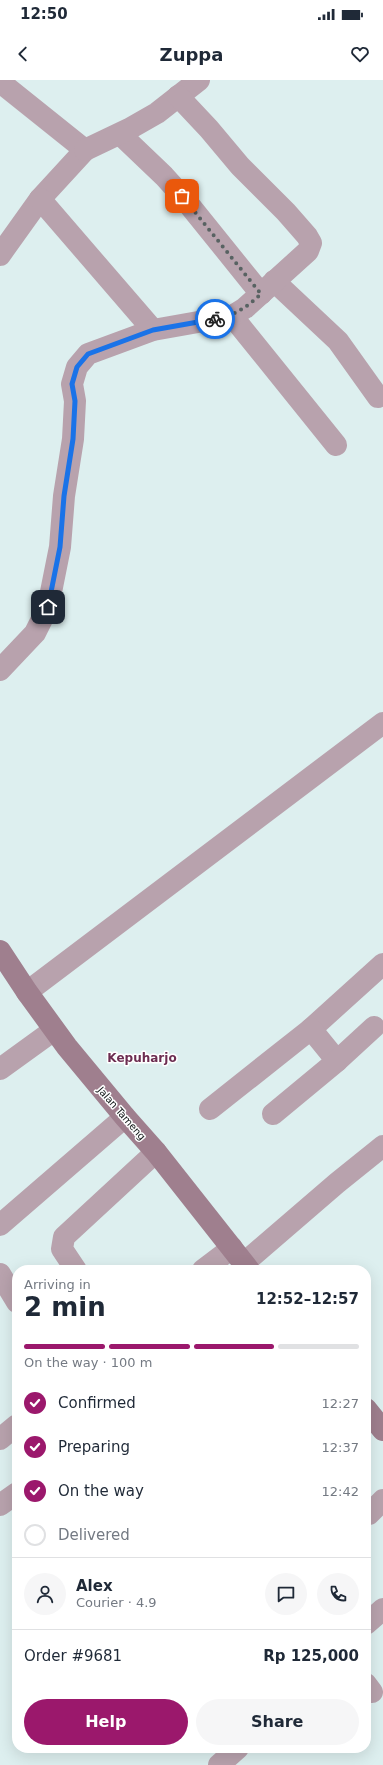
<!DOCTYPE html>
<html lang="en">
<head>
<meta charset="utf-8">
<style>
  body { margin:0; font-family:"DejaVu Sans",sans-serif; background:#f6f6f7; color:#1f2937; height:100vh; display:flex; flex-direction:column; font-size:15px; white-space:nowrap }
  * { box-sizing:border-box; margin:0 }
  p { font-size:13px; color:#747a83 }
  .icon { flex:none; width:22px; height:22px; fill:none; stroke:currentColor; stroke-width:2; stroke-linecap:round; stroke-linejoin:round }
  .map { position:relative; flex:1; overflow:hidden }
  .sheet { position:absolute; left:12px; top:1185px; width:359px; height:488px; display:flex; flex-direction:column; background:#fff; border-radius:16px; box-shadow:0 4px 16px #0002 }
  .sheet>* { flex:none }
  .pin { position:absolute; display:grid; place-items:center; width:34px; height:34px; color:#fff; margin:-17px; border-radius:8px; box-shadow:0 2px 6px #0006 }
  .courier { position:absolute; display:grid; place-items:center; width:40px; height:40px; margin:-20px; border:3px solid #1a73e8; border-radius:50%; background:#fff; color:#222; box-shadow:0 1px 5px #0007 }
  .summary em { font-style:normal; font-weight:700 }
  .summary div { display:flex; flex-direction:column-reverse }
  .summary { display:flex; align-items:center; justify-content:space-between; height:68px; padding:0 12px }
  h1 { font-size:26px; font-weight:700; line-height:30px }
  .bar { display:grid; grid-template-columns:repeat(4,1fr); gap:6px 4px; align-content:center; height:48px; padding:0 12px }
  .bar i { height:5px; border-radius:3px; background:#e0e1e3 }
  .bar .active { background:#9b186c }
  .bar p { grid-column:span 4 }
  .line { display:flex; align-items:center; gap:10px; padding:0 12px; border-top:1px solid #e0e1e3 }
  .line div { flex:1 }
  .round { display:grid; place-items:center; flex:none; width:42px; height:42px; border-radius:21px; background:#f6f6f7 }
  ol { padding:0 12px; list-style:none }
  li { display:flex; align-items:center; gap:12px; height:44px }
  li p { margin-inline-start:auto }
  li .icon { padding:4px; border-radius:50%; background:#9b186c; color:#fff; stroke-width:4 }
  li:last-child { color:#747a83 }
  li i { width:22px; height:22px; border:2px solid #e0e1e3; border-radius:50% }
  .action { display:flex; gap:8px; margin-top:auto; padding:8px 12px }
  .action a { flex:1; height:46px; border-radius:24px; background:#9b186c; color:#fff; font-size:16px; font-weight:700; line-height:46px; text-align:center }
  .action a+a { background:#f6f6f7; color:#1f2937 }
  .status { display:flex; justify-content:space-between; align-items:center; height:28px; padding:0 20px; background:#fff; direction:ltr }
  .status svg { height:11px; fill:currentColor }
  header { display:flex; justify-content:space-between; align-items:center; height:52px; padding:0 12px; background:#fff; font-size:18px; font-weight:700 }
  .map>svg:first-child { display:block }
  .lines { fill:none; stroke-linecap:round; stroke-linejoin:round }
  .street { stroke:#b8a2ad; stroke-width:22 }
  .secondary { stroke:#9f7f8e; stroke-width:22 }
  .done { stroke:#586262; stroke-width:4; stroke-dasharray:0 7.2 }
  .route { stroke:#1a73e8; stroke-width:5 }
  .labels { text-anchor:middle; stroke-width:3; stroke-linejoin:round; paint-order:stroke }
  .street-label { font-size:10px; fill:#101616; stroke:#fff }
  .quarter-label { font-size:12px; font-weight:bold; fill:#6c2d51; stroke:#fff }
</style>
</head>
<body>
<div class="status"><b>12:50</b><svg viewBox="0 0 49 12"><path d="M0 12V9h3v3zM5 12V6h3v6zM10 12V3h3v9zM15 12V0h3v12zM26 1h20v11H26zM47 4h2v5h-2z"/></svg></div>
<header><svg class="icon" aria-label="back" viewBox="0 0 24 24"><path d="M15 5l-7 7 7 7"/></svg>Zuppa<svg class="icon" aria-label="heart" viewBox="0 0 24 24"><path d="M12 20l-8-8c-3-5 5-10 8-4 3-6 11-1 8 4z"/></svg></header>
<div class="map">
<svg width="383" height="1685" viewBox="0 0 383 1685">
  <rect width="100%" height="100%" fill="#ddefef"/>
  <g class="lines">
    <g class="street">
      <polyline points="0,2 85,70 40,119 0,175"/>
      <polyline points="120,54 164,96 182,116 261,214"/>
      <polyline points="85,70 129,49 157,33 199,0"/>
      <polyline points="40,119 153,250"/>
      <polyline points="274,201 338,261 378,317"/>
      <polyline points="232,236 336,365"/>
      <polyline points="0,590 35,553 48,527 60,467 64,416 73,359 75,321 72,304 77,287 88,274 153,250 232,236 245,228 308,171 311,163 307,156 286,132 240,86 209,49 178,16"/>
      <polyline points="27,912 383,643"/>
      <polyline points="311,949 383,884"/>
      <polyline points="0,989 54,950"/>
      <polyline points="210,1029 311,949 337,981"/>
      <polyline points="273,1034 337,981 374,947"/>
      <polyline points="0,1145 125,1037"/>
      <polyline points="244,1183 337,1103 383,1066"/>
      <polyline points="76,1190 62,1169 64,1157 156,1072"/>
      <polyline points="203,1190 232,1168"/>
      <polyline points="0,1194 17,1222"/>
      <polyline points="0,1359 17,1345"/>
      <polyline points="0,1425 17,1413"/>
      <polyline points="369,1434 383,1420"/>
      <polyline points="366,1544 383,1529"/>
      <polyline points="366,1604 372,1612"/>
      <polyline points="219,1685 238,1668"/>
    </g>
    <g class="secondary">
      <polyline points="0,871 27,912 67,967 125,1037 156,1072 249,1190"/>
      <polyline points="366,1329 383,1350"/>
    </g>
  </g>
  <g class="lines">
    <path class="done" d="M182,116l79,98c-14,13 -27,22 -46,25"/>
    <polyline class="route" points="48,527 60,467 64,416 73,359 75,321 72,304 77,287 88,274 153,250 215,239"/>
  </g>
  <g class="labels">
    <g class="street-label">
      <text transform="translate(122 1033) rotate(49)" y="4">Jalan Tameng</text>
    </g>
    <g class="quarter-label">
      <text x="142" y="982">Kepuharjo</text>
    </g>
  </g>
</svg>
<div class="pin" style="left:182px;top:116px;background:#ea580c"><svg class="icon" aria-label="bag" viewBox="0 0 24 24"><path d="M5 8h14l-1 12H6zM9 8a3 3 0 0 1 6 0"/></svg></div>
<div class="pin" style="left:48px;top:527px;background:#1f2937"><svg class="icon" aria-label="home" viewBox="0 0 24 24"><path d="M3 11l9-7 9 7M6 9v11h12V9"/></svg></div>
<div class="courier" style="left:215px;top:239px"><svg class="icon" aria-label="bike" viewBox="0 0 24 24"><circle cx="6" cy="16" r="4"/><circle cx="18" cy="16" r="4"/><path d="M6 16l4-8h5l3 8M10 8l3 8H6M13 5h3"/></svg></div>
<section class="sheet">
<div class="summary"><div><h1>2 min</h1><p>Arriving in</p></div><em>12:52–12:57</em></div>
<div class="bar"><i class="active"></i><i class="active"></i><i class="active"></i><i></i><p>On the way · 100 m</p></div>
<ol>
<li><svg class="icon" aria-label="check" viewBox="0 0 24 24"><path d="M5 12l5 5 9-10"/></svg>Confirmed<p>12:27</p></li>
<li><svg class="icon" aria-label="check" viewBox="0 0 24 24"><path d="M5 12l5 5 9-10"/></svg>Preparing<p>12:37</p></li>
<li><svg class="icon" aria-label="check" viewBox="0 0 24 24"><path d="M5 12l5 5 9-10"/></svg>On the way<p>12:42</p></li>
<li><i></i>Delivered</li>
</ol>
<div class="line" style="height:72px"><a class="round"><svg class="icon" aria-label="person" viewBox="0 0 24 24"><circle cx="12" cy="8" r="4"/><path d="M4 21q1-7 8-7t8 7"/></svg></a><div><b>Alex</b><p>Courier · 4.9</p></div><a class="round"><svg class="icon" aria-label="chat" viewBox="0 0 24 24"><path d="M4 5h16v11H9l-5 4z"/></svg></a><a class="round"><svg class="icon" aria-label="phone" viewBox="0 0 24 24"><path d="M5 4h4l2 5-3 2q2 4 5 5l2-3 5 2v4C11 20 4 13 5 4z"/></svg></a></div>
<div class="line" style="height:52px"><div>Order #9681</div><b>Rp 125,000</b></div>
<div class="action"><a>Help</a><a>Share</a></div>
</section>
</div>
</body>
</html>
